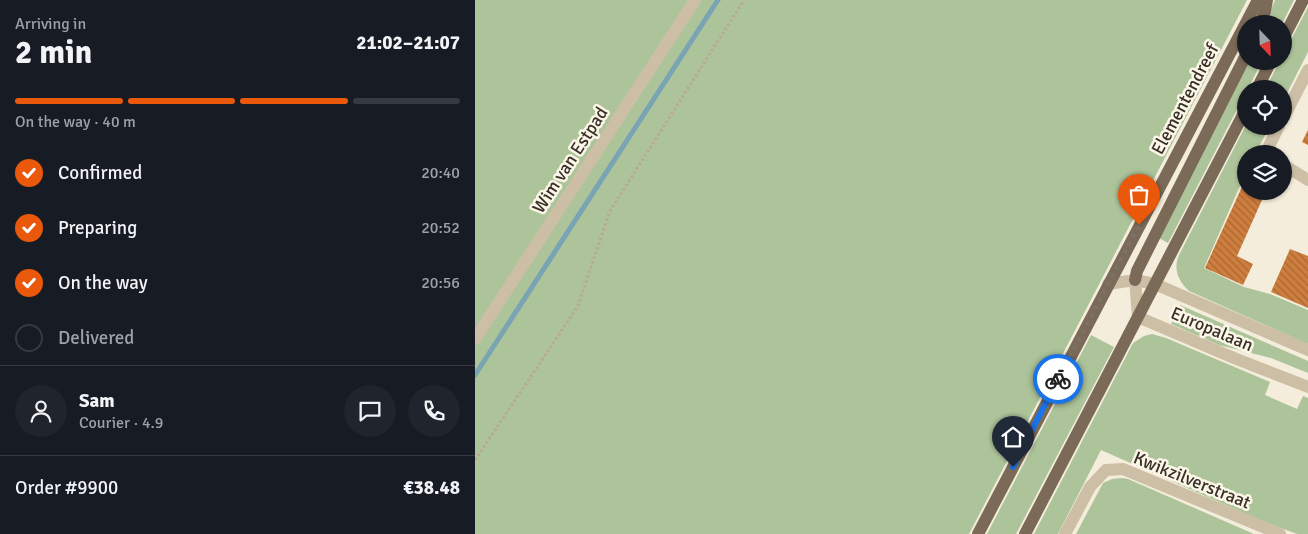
<!DOCTYPE html>
<html lang="en">
<head>
<meta charset="utf-8">
<style>
  body { margin:0; font-family:Signika,sans-serif; background:#20242c; color:#f1f3f6; height:100vh; display:flex; flex-direction:column; font-size:19px; white-space:nowrap }
  * { box-sizing:border-box; margin:0 }
  p { font-size:16px; color:#9ea1a6 }
  .icon { flex:none; width:28px; height:28px; fill:none; stroke:currentColor; stroke-width:2; stroke-linecap:round; stroke-linejoin:round }
  .map { position:relative; flex:1; overflow:hidden }
  .sheet { display:flex; flex-direction:column; background:#171b24; width:475px }
  .sheet>* { flex:none }
  .needle { width:32px; rotate:157deg }
  .buttons { position:absolute; left:762px; top:15px; display:grid; gap:10px }
  .buttons a { display:grid; place-items:center; width:55px; height:55px; border-radius:50%; background:#171b24; box-shadow:0 1px 4px #0004; font-size:25px }
  .pin { position:absolute; display:grid; place-items:center; width:42px; height:42px; color:#fff; margin:-51px -21px; border-radius:50% 50% 50% 0; rotate:-45deg; box-shadow:0 0 5px #0007 }
  .pin .icon { rotate:45deg }
  .courier { position:absolute; display:grid; place-items:center; width:50px; height:50px; margin:-25px; border:4px solid #1a73e8; border-radius:50%; background:#fff; color:#222; box-shadow:0 1px 6px #0007 }
  .summary em { font-style:normal; font-weight:700 }
  .summary div { display:flex; flex-direction:column-reverse }
  .summary { display:flex; align-items:center; justify-content:space-between; height:85px; padding:0 15px }
  h1 { font-size:32px; font-weight:700; line-height:38px }
  .bar { display:grid; grid-template-columns:repeat(4,1fr); gap:8px 5px; align-content:center; height:60px; padding:0 15px }
  .bar i { height:6px; border-radius:4px; background:#363941 }
  .bar .current { background:#ea580c }
  .bar p { grid-column:span 4 }
  .line { display:flex; align-items:center; gap:12px; padding:0 15px; border-top:1px solid #363941 }
  .line div { flex:1 }
  .round { display:grid; place-items:center; flex:none; width:52px; height:52px; border-radius:26px; background:#20242c }
  ol { padding:0 15px; list-style:none }
  li { display:flex; align-items:center; gap:15px; height:55px }
  li p { margin-inline-start:auto }
  li .icon { padding:5px; border-radius:50%; background:#ea580c; color:#fff; stroke-width:4 }
  li:last-child { color:#9ea1a6 }
  li i { width:28px; height:28px; border:2px solid #363941; border-radius:50% }
  main { display:flex; flex:1; min-height:0 }
  .map>svg:first-child { display:block }
  .green { fill:#adc49a }
  .lines { fill:none; stroke-linecap:round; stroke-linejoin:round }
  .stream { stroke:#78a4b3; stroke-width:5 }
  .building { fill:url(#building-back-hatch) }
  .path { stroke:#b9a990; stroke-width:3; stroke-dasharray:2.5 2.5; stroke-linecap:butt }
  .minor { stroke:#cdbfa6; stroke-width:12 }
  .major { stroke:#7b6a57; stroke-width:12 }
  .done { stroke:#7a7266; stroke-width:5; stroke-dasharray:0 9 }
  .route { stroke:#1a73e8; stroke-width:6 }
  .labels { text-anchor:middle; stroke-width:5; stroke-linejoin:round; paint-order:stroke }
  .street-label { font-size:18px; fill:#383027; stroke:#fbf6e7 }
</style>
</head>
<body>
<main>
<section class="sheet">
<div class="summary"><div><h1>2 min</h1><p>Arriving in</p></div><em>21:02–21:07</em></div>
<div class="bar"><i class="current"></i><i class="current"></i><i class="current"></i><i></i><p>On the way · 40 m</p></div>
<ol>
<li><svg class="icon" aria-label="check" viewBox="0 0 24 24"><path d="M5 12l5 5 9-10"/></svg>Confirmed<p>20:40</p></li>
<li><svg class="icon" aria-label="check" viewBox="0 0 24 24"><path d="M5 12l5 5 9-10"/></svg>Preparing<p>20:52</p></li>
<li><svg class="icon" aria-label="check" viewBox="0 0 24 24"><path d="M5 12l5 5 9-10"/></svg>On the way<p>20:56</p></li>
<li><i></i>Delivered</li>
</ol>
<div class="line" style="height:90px"><a class="round"><svg class="icon" aria-label="person" viewBox="0 0 24 24"><circle cx="12" cy="8" r="4"/><path d="M4 21q1-7 8-7t8 7"/></svg></a><div><b>Sam</b><p>Courier · 4.9</p></div><a class="round"><svg class="icon" aria-label="chat" viewBox="0 0 24 24"><path d="M4 5h16v11H9l-5 4z"/></svg></a><a class="round"><svg class="icon" aria-label="phone" viewBox="0 0 24 24"><path d="M5 4h4l2 5-3 2q2 4 5 5l2-3 5 2v4C11 20 4 13 5 4z"/></svg></a></div>
<div class="line" style="height:65px"><div>Order #9900</div><b>€38.48</b></div>
</section>
<div class="map">
<svg width="833" height="534" viewBox="0 0 833 534">
  <defs>
    <pattern id="building-back-hatch" width="6" height="6" patternUnits="userSpaceOnUse" patternTransform="scale(1.25)"><rect width="6" height="6" fill="#ce7e3e"/><path d="M-1 5l2 2M0 0l6 6M5-1l2 2" fill="none" stroke="#a86834"/></pattern>
  </defs>
  <rect width="100%" height="100%" fill="#f4eddb"/>
  <g class="green">
    <polygon points="0,0 772,0 494,534 0,534"/>
    <polygon points="800,0 819,0 807,24 790,24"/>
    <polygon points="833,7 833,52 809,99 809,89 790,89 805,61 809,61 809,53"/>
    <polygon points="771,61 787,61 773,89 771,89 771,92 693,243 682,237"/>
    <path d="M771,125l24,1 -15,28h-9v18l-42,96 40,19 26,7 38,16v34l-119,-53c-11,-10 -16,-22 -10,-36z"/>
    <polygon points="705,305 833,361 833,373 796,358 744,345 696,324"/>
    <polygon points="677,334 691,338 795,382 790,395 822,409 828,396 833,398 833,534 822,534 787,521 626,450 583,534 559,534 658,343 669,336"/>
    <polygon points="616,335 639,347 541,534 512,534"/>
    <polygon points="647,478 653,479 779,534 601,534 628,483 637,479"/>
  </g>
  <g class="lines">
    <polyline class="stream" points="0,375 243,0"/>
  </g>
  <g class="building">
    <polygon points="833,130 833,145 827,142"/>
    <polygon points="771,178 771,191 791,191 762,256 778,264 768,285 730,268"/>
    <polygon points="815,249 833,256 833,308 796,292"/>
  </g>
  <g class="lines">
    <polyline class="path" points="0,460 103,306 135,211 269,0"/>
    <g class="minor">
      <polyline points="809,117 833,70"/>
      <polyline points="790,154 804,126"/>
      <polyline points="809,165 833,180"/>
      <polyline points="660,280 663,317 759,358 833,387"/>
      <polyline points="633,284 660,280 680,284 833,350"/>
      <polyline points="0,339 220,0"/>
      <polyline points="590,534 615,487 631,470 648,469 805,534"/>
    </g>
    <g class="major">
      <polyline points="785,24 790,11 792,0"/>
      <polyline points="809,37 828,0"/>
      <polyline points="782,89 796,61"/>
      <polyline points="660,280 662,271 771,55"/>
      <polyline points="503,534 783,0"/>
      <polyline points="550,534 771,109"/>
    </g>
  </g>
  <g class="lines">
    <polyline class="done" points="583,379 664,225"/>
    <polyline class="route" points="538,467 583,379"/>
  </g>
  <g class="labels">
    <g class="street-label">
      <text transform="translate(710 99) rotate(-62)" y="6">Elementendreef</text>
      <text transform="translate(95 160) rotate(-57)" y="6">Wim van Estpad</text>
      <text transform="translate(737 329) rotate(23)" y="6">Europalaan</text>
      <text transform="translate(717 480) rotate(22)" y="6">Kwikzilverstraat</text>
    </g>
  </g>
</svg>
<div class="buttons">
<a><svg class="needle" viewBox="-14 -14 28 28"><path d="M0-13l5 13h-10z" fill="#e53935"/><path d="M0 13l5-13h-10z" fill="#9ea1a6"/></svg></a>
<a><svg class="icon" aria-label="locate" viewBox="0 0 24 24"><circle cx="12" cy="12" r="6"/><path d="M12 2v4M12 18v4M2 12h4M18 12h4"/></svg></a>
<a><svg class="icon" aria-label="layers" viewBox="0 0 24 24"><path d="M12 4l9 5-9 5-9-5zM3 14l9 5 9-5"/></svg></a>
</div>
<div class="pin" style="left:664px;top:225px;background:#ea580c"><svg class="icon" aria-label="bag" viewBox="0 0 24 24"><path d="M5 8h14l-1 12H6zM9 8a3 3 0 0 1 6 0"/></svg></div>
<div class="pin" style="left:538px;top:467px;background:#1f2937"><svg class="icon" aria-label="home" viewBox="0 0 24 24"><path d="M3 11l9-7 9 7M6 9v11h12V9"/></svg></div>
<div class="courier" style="left:583px;top:379px"><svg class="icon" aria-label="bike" viewBox="0 0 24 24"><circle cx="6" cy="16" r="4"/><circle cx="18" cy="16" r="4"/><path d="M6 16l4-8h5l3 8M10 8l3 8H6M13 5h3"/></svg></div>
</div>
</main>
</body>
</html>
